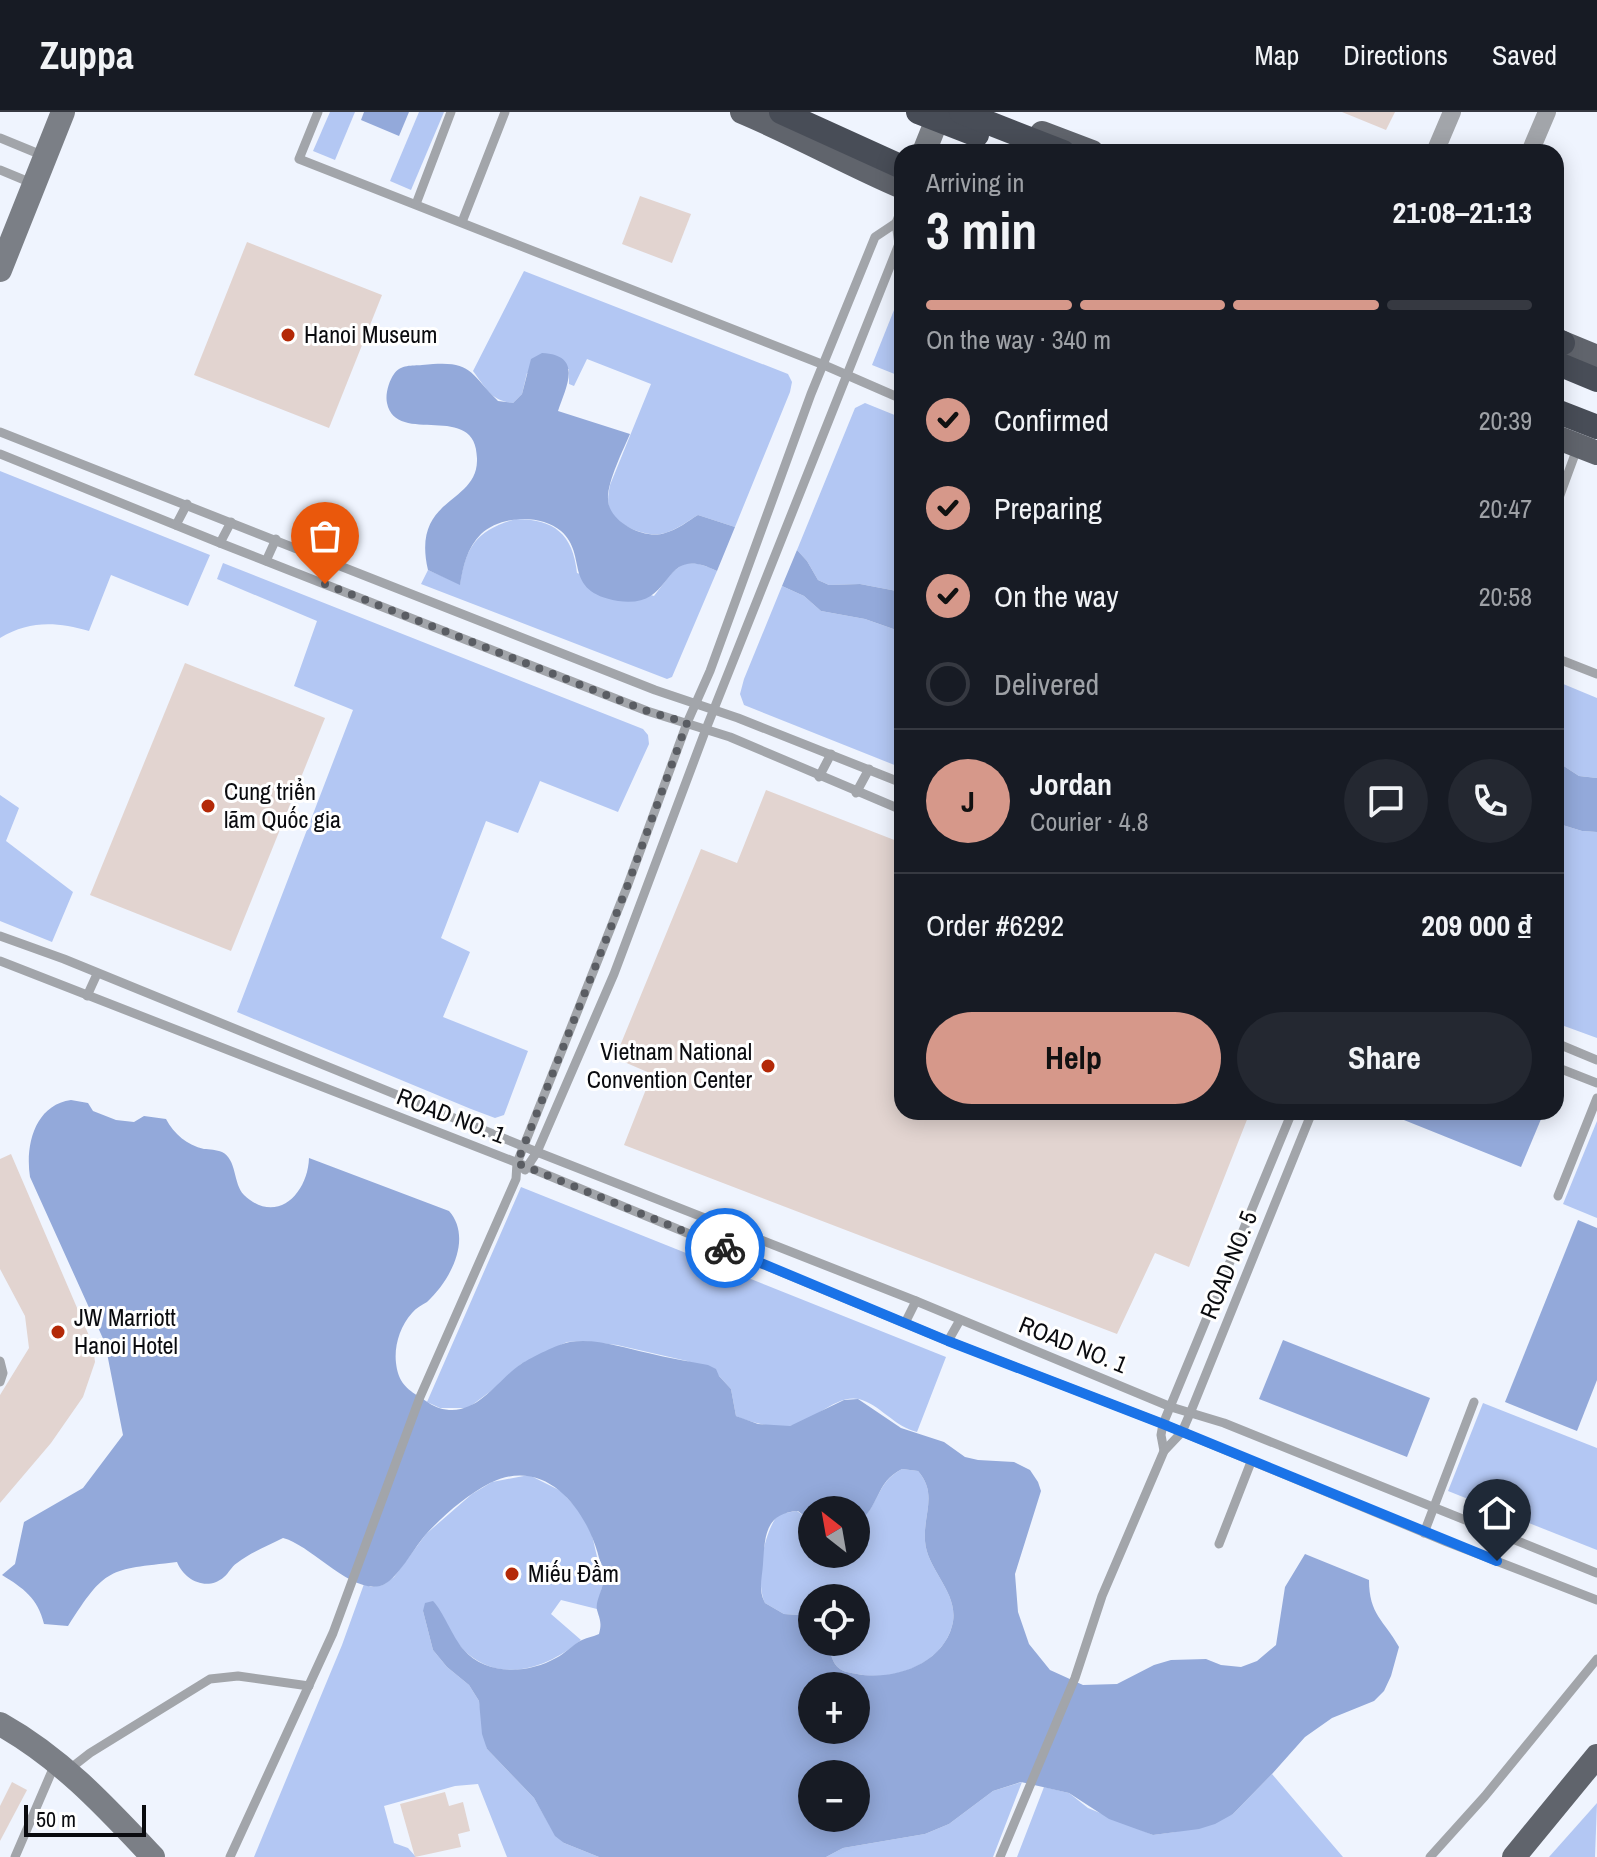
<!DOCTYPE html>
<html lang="en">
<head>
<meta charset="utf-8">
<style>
  body { margin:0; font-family:"Archivo Narrow",sans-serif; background:#242831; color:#f1f3f6; height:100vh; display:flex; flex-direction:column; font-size:30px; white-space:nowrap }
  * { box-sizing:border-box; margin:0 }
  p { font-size:26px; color:#9ea1a6 }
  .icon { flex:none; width:44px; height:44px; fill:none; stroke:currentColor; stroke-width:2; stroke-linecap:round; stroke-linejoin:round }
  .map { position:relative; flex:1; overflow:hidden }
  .panel { position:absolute; left:894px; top:32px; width:670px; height:976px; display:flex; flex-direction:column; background:#171b24; border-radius:24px; box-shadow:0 4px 20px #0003 }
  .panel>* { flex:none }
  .needle { width:52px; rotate:329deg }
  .fabs { position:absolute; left:798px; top:1384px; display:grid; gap:16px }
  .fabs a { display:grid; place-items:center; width:72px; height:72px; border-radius:50%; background:#171b24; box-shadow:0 4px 20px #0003; font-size:40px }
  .scale { position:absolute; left:24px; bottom:20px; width:122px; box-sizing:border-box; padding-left:8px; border:4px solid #0a0b0f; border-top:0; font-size:22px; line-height:28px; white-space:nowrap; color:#0a0b0f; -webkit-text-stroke:6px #fff; paint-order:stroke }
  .pin { position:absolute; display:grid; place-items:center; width:68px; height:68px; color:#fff; margin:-82px -34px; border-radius:50% 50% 50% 0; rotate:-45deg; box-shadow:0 0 8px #0007 }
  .pin .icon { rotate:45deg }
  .courier { position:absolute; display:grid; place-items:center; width:80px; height:80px; margin:-40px; border:6px solid #1a73e8; border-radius:50%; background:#fff; color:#222; box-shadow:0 2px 10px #0007 }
  .overview em { font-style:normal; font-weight:700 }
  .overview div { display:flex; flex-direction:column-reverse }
  .overview { display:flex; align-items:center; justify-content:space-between; height:136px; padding:0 32px }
  h1 { font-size:52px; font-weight:700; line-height:60px }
  .bar { display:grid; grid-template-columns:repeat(4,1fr); gap:12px 8px; align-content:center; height:96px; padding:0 32px }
  .bar i { height:10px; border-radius:6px; background:#363941 }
  .bar .on { background:#d6988a }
  .bar p { grid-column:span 4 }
  .line { display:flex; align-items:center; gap:20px; padding:0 32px; border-top:2px solid #363941 }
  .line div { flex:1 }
  .round { display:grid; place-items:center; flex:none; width:84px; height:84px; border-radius:42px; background:#242831 }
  ol { padding:0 32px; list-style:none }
  li { display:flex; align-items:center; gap:24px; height:88px }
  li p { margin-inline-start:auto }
  li .icon { padding:8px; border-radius:50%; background:#d6988a; color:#111; stroke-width:4 }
  li:last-child { color:#9ea1a6 }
  li i { width:44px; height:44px; border:4px solid #363941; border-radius:50% }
  .primary-button { display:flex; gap:16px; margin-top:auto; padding:16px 32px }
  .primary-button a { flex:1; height:92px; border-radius:48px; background:#d6988a; color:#111; font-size:32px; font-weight:700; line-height:92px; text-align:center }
  .primary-button a+a { background:#242831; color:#f1f3f6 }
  header { display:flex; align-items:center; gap:48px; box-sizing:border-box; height:112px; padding:0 40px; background:#171b24; border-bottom:2px solid #363941 }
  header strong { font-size:38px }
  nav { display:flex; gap:44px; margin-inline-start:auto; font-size:28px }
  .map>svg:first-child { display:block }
  .green { fill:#b3c7f3 }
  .water { fill:#93a9da; fill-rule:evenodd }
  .building { fill:#e2d4d0 }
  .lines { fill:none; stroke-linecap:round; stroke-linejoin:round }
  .lane { stroke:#a2a5aa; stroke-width:9 }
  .street { stroke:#a2a5aa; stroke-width:18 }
  .secondary { stroke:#7b7f86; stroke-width:24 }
  .primary { stroke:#60646c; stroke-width:24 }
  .highway { stroke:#484d57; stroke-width:24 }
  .done { stroke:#5a5d63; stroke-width:8; stroke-dasharray:0 14.4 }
  .route { stroke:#1a73e8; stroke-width:10 }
  .poi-dot { fill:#b42907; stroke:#fff; stroke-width:3 }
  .labels { text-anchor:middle; stroke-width:6; stroke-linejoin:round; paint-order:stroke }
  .poi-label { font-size:24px; fill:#0a0b0f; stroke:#fff; text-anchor:start }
  .street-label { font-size:24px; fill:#0a0b0f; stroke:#fff }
</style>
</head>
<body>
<header>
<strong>Zuppa</strong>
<nav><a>Map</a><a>Directions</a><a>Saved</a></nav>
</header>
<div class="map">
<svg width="1597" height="1745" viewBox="0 0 1597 1745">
  <rect width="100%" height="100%" fill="#eff4fe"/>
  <g class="green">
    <polygon points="330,0 355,0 335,48 313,39"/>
    <polygon points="419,0 444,0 411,78 390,69"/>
    <path d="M524,159l264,103 4,8 -2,10 -55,135 -37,-12c-10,6 -22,15 -33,18 -15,5 -43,-5 -52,-18 -7,-9 -5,-19 -3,-30l41,-101 -64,-25 -13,27 -5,-2v-15l-42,4 -5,21 -9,9c-22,-2 -27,-15 -40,-32z"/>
    <polygon points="902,178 902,265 872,253"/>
    <polygon points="865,291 902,306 902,480 860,472 829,473 818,468 807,449 797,438 855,296"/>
    <path d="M0,359l210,84 -22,51 -77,-31 -22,56c-32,-9 -59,-11 -89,7z"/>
    <path d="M516,407c38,0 57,15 61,54l77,23c22,-28 27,-43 63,-25l-45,106 -5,2 -246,-95 7,-14 32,14c6,-39 18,-54 56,-65z"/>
    <polygon points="223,451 643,617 648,623 649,632 618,700 540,669 518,721 486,709 441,826 470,840 443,905 528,939 504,1003 495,1006 471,997 237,900 353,598 294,574 317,509 217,467"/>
    <polygon points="782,474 804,484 821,499 865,507 902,520 902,656 744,593 740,582 744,567"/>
    <polygon points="1556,569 1597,586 1597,666 1579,664 1556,649"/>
    <polygon points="0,683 19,696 6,729 73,780 52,830 0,809"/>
    <polygon points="1556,711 1582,719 1597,720 1597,926 1556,911"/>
    <polygon points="1597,1009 1597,1106 1563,1092"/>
    <path d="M521,1075l425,170 -29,75c-22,-5 -38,-28 -58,-33 -24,-5 -46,24 -69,27 -17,2 -39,-3 -54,-10l-5,-27 -12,-13 -32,-15 -70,-16 -34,-4 -16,1 -46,22 -22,21 -31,23h-28l-13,-6z"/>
    <polygon points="1483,1291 1597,1336 1597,1438 1448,1379"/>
    <path d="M902,1357l16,2c20,23 5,43 7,70 2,30 36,53 27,85 -10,38 -58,56 -95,48 -5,-1 -13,-2 -17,-5 -8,-5 -10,-18 -12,-27h28v-44h-44v18l-28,-2 -19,-11c-10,-20 -2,-72 14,-89l18,-3 15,11v32h44v-30c24,-17 19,-41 46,-55z"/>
    <path d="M529,1363l32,16 20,22 11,22 11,48 -6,26 -36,-9 -10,14 30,26c-32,27 -77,44 -113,14 -12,-10 -20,-27 -28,-40l-17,-3 10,39 14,17 22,18 10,16 8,48 47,49 16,28 14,17 35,14h-92l-29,-73 -23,2 -71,20 10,37 14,5 8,9h-162l88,-212 22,-61 7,3 12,-2 11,-8 32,-43 46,-40 20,-12z"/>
    <polygon points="1272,1662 1343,1745 1017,1745 1044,1675 1069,1681 1088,1696 1153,1723 1175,1720 1233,1702"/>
    <polygon points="1022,1670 993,1745 826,1745 843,1736 925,1722 949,1712 993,1679"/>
    <polygon points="1597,1691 1595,1745 1549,1745"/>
  </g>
  <g class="water">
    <polygon points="364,0 409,0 399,24 361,8"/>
    <path d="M542,241c42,2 24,34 16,58l72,23c-7,16 -23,49 -22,65 0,23 37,41 57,34 12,-3 23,-12 33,-18l37,12 -18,44c-59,-30 -39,39 -99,30 -57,-10 -29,-45 -57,-70 -21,-18 -61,-15 -80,3 -14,14 -18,32 -21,51l-32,-15c-17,-73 48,-65 49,-109 2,-63 -81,-13 -90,-58 -2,-9 2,-22 7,-29 7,-10 18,-8 28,-9 50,-5 45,5 76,36l15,2 9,-9 9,-35z"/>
    <polygon points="797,438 807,449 818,468 829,473 860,472 902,480 902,520 865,507 821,499 804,484 782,474"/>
    <polygon points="1556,649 1579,664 1597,666 1597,720 1582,719 1556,711"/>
    <path d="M71,988l17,3 5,8 23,9 18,2 10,-6 22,3c8,15 21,26 38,30 5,0 13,1 18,3 15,7 11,32 22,43 33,31 64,-2 65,-37l140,53c24,27 1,70 -22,91 -5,3 -11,6 -15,11 -12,13 -18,33 -16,50 2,17 8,24 22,33 7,4 14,10 21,12 37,11 56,-26 82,-44 11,-7 37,-20 49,-22 27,-4 53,6 78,11 20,5 40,8 60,12l8,4 3,7 12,13 5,27 22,8 32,2 54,-26 14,-1 43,29 43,14 21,15 13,3 36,2 16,8 8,12 3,9 -26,83 3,38 11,32 21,26 33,15 34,-1 37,-19 17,-5 35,-1 15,6 20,2 16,-6 19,-16 9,-58 20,-33 64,26c0,35 15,40 30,67l-8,29 -7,15 -10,10 -42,17 -27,19 -33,37 -39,40 -18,10 -16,5 -46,6 -44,-16 -40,-26 -48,-11 -28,9 -44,33 -24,10 -82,14 -17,9h-227l-35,-14 -9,-7 -21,-38 -47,-49 -5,-15 -3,-33 -10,-16 -22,-18 -14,-17 -10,-39 2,-8 8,-2c10,10 19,35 30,48 23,27 65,25 93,9 9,-4 17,-14 26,-18 6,-3 11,-3 17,-6 3,-11 1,-14 -2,-24 -2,-9 6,-20 6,-29 -4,-54 -49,-130 -113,-98 -23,12 -45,31 -62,49 -13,13 -31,50 -48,54 -30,7 -69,-41 -97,-48 -15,8 -32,14 -46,25 -6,4 -8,10 -13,14 -17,15 -40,3 -47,-15 -69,8 -71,5 -109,64l-24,-2c-6,-26 -21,-36 -42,-49l13,-11 9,-42 59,-34 40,-53 -18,-92 -75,-166c-5,-32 5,-72 41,-77zM902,1357l16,2c20,23 5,43 7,70 2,30 36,53 27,85 -10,38 -58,55 -95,48 -5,-1 -13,-2 -17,-5 -8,-5 -10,-18 -12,-27h-16v-26l-28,-2 -19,-11c-7,-13 -3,-24 -2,-39 2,-26 1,-51 35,-53l14,11v-12h44v14c25,-17 18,-41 46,-55zM812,1574h44v44h-44zM812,1662h44v44h-44z"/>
    <polygon points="1384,1000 1544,1000 1521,1055"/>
    <polygon points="1578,1108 1597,1116 1597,1268 1577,1319 1505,1290"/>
    <polygon points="1283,1228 1430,1286 1407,1345 1259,1287"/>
  </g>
  <g class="building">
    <polygon points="1342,0 1395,0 1386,18"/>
    <polygon points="640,84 691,102 672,151 622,132"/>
    <polygon points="247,130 382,183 329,316 194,263"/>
    <polygon points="185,551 325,606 231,839 90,783"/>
    <polygon points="766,678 902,731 902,1000 1250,1000 1189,1155 1155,1141 1117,1222 624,1033 652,962 615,946 701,737 737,751"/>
    <polygon points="11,1042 93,1233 95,1250 83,1285 51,1331 0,1391 0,1283 29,1236 25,1204 0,1157 0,1047"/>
    <polygon points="12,1670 27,1678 0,1729 0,1694"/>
    <polygon points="445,1680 449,1694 463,1690 470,1719 458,1722 461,1735 415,1745 400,1692"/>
  </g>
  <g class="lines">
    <g class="lane">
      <polyline points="318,0 299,47 824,253 902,287"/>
      <polyline points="0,26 44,44"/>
      <polyline points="0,58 34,72"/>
      <polyline points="416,92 451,0"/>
      <polyline points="462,110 505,0"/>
      <polyline points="0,320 655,578 738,606 902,671"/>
      <polyline points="0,342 220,431 647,599 730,625 902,698"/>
      <polyline points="1556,394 1578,334"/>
      <polyline points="176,413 187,392"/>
      <polyline points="220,431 231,410"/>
      <polyline points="266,449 276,427"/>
      <polyline points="1556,546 1597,562"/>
      <polyline points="819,665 831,642"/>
      <polyline points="856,681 869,657"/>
      <polyline points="0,824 64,847 537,1040 916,1189 1171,1295 1224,1311 1597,1461"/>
      <polyline points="0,849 528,1055 948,1229 1163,1312 1447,1430 1597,1488"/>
      <polyline points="87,884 97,862"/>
      <polyline points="1556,931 1597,948"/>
      <polyline points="1556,955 1597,971"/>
      <polyline points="525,1058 537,1040 614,862 706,617 899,132 896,111 902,96"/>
      <polyline points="1558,1084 1597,986"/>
      <polyline points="906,1209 916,1189"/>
      <polyline points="948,1229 960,1208"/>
      <polyline points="0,1249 3,1261 0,1270"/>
      <polyline points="1164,1339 1161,1323 1163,1312 1292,1000"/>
      <polyline points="1424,1421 1474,1290"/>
      <polyline points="1219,1432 1251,1350"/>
      <polyline points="67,1659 90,1641 210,1567 238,1564 309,1574"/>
      <polyline points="15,1745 55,1652"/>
      <polyline points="230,1745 333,1521 420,1285 516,1067 517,1051 627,775 687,611 710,559 811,282 875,125 896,111"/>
      <polyline points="1000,1745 1075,1566 1102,1484 1164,1339 1182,1320 1191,1299 1312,1000"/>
      <polyline points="1430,1745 1485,1684 1597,1547"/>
    </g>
    <g class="street">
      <polyline points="1435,40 1452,0"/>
      <polyline points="1530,40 1547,0"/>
    </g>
    <g class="secondary">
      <polyline points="924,40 940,0"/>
      <polyline points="0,158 63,0"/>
      <path d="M0,1612c61,34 106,83 153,133"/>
    </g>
    <g class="primary">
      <path d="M742,0c55,23 106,52 160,75"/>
      <polyline points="1042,21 1092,40"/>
      <polyline points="1556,228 1597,245"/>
      <polyline points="1556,325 1597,341"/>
      <polyline points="1514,1745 1597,1644"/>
    </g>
    <g class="highway">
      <polyline points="781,0 902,55"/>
      <polyline points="918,0 977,23"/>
      <polyline points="961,0 1063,40"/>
      <polyline points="1556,228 1563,231"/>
      <polyline points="1556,251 1597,268"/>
      <polyline points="1556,299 1597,315"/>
    </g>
  </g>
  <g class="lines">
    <polyline class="done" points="325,472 647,599 687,611 627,775 517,1051 725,1136"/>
    <polyline class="route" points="725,1136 948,1229 1163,1312 1497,1449"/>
  </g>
  <g class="poi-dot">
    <circle cx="288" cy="223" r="8"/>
    <circle cx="208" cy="694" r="8"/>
    <circle cx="768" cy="954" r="8"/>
    <circle cx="58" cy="1220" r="8"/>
    <circle cx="512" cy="1462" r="8"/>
  </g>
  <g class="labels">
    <g class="poi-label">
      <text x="304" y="231">Hanoi Museum</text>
      <text x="224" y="688">Cung triển<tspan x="224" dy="28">lãm Quốc gia</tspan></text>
      <text x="752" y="948" text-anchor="end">Vietnam National<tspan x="752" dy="28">Convention Center</tspan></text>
      <text x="74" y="1214">JW Marriott<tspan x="74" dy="28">Hanoi Hotel</tspan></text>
      <text x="528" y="1470">Miếu Đầm</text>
    </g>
    <g class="street-label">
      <text transform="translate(451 1004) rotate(21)" y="8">ROAD NO. 1</text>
      <text transform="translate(1229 1153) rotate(-68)" y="8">ROAD NO. 5</text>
      <text transform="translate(1073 1233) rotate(22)" y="8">ROAD NO. 1</text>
    </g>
  </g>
</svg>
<div class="fabs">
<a><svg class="needle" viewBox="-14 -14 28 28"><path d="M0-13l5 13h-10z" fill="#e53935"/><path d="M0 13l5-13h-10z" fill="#9ea1a6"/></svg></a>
<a><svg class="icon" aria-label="locate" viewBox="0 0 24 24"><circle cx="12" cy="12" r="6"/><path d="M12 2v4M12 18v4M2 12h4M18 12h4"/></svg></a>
<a>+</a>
<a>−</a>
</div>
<div class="scale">50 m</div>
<div class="pin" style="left:325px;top:472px;background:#ea580c"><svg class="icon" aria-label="bag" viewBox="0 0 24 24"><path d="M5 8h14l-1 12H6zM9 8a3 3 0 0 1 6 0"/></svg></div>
<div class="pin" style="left:1497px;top:1449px;background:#1f2937"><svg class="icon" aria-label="home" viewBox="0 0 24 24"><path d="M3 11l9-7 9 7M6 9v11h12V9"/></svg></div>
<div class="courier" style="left:725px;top:1136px"><svg class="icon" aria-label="bike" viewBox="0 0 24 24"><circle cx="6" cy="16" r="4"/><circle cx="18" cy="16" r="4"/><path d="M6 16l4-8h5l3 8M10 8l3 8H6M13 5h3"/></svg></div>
<section class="panel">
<div class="overview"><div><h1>3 min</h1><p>Arriving in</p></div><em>21:08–21:13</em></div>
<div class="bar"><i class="on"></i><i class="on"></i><i class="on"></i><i></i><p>On the way · 340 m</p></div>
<ol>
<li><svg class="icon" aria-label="check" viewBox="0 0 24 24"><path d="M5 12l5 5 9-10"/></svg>Confirmed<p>20:39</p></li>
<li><svg class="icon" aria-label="check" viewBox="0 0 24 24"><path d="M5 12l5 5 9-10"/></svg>Preparing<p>20:47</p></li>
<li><svg class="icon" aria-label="check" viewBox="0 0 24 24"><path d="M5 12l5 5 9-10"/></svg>On the way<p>20:58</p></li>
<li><i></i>Delivered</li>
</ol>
<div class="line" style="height:144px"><b class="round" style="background:#d6988a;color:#111">J</b><div><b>Jordan</b><p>Courier · 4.8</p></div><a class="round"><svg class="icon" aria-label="chat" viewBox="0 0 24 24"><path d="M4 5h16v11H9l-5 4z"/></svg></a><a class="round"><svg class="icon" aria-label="phone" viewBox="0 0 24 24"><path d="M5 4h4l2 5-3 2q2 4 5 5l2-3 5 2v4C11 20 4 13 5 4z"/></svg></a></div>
<div class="line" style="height:104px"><div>Order #6292</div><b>209 000 ₫</b></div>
<div class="primary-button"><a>Help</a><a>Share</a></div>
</section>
</div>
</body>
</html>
